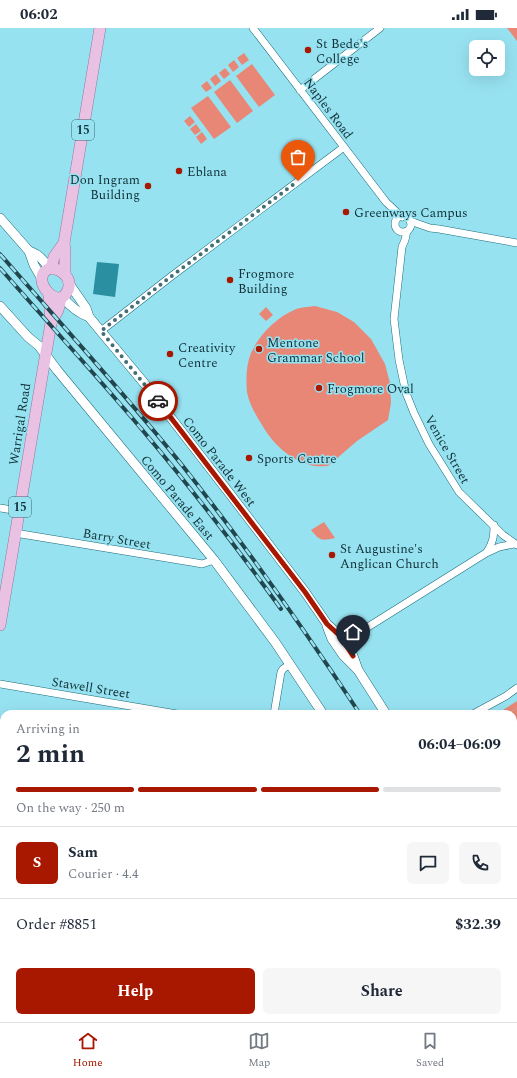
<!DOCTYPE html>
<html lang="en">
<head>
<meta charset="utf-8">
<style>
  body { margin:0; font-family:Spectral,serif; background:#f6f6f7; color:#1f2937; height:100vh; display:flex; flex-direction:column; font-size:15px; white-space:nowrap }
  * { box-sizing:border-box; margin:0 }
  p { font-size:13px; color:#747a83 }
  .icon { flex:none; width:22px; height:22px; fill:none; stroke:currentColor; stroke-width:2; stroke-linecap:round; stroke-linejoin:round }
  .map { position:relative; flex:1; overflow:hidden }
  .side { position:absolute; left:0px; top:682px; width:517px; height:312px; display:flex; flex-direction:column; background:#fff; border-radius:12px 12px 0 0; box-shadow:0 4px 16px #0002 }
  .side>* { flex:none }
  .controls { position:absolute; left:469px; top:12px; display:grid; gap:8px }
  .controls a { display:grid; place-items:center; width:36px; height:36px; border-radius:6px; background:#fff; box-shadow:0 4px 16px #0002; font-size:20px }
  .pin { position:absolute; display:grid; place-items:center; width:34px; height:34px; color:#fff; margin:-41px -17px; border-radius:50% 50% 50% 0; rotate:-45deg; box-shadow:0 0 4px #0007 }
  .pin .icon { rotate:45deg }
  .courier { position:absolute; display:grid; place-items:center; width:40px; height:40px; margin:-20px; border:3px solid #a81801; border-radius:50%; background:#fff; color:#222; box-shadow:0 1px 5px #0007 }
  .overview em { font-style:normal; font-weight:700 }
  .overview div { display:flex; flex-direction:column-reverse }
  .overview { display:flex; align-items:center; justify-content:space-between; height:68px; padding:0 16px }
  h1 { font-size:26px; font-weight:700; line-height:30px }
  .bar { display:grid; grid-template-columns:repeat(4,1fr); gap:6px 4px; align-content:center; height:48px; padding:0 16px }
  .bar i { height:5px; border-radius:3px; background:#e0e1e3 }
  .bar .current { background:#a81801 }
  .bar p { grid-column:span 4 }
  .line { display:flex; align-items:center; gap:10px; padding:0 16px; border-top:1px solid #e0e1e3 }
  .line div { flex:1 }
  .round { display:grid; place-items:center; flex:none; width:42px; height:42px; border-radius:6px; background:#f6f6f7 }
  .button { display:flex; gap:8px; margin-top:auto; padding:8px 16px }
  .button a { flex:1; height:46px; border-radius:6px; background:#a81801; color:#fff; font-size:16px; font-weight:700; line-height:46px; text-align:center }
  .button a+a { background:#f6f6f7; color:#1f2937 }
  .status { display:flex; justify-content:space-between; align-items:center; height:28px; padding:0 20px; background:#fff; direction:ltr }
  .status svg { height:11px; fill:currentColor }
  .dock { display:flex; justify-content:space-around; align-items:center; height:56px; border-top:1px solid #e0e1e3; background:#fff; font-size:11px; color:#747a83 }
  .dock a { display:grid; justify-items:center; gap:2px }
  .dock .current { color:#a81801 }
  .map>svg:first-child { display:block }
  .green { fill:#e88775 }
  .water { fill:#2a8fa0 }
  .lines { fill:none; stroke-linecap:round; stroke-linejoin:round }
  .minor-casing { stroke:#1c6c7a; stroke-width:8 }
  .tertiary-casing { stroke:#1c6c7a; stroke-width:10 }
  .primary-casing { stroke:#94759b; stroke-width:12 }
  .minor { stroke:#fff; stroke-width:7 }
  .tertiary { stroke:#fff; stroke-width:9 }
  .primary { stroke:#e9c2e3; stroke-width:11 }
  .rail-casing { stroke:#21464d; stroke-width:4 }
  .rail { stroke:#97e2f1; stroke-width:2.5; stroke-dasharray:8; stroke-linecap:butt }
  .done { stroke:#406f78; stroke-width:4; stroke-dasharray:0 7.2 }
  .route { stroke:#a81801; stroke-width:5 }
  .poi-dot { fill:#a81801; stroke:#97e2f1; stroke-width:1.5 }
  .labels { text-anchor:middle; stroke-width:3; stroke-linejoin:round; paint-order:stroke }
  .shield { fill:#97e2f1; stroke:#39666f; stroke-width:1 }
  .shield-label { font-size:12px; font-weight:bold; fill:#113137 }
  .poi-label { font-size:13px; fill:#113137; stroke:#97e2f1; text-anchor:start }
  .street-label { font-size:13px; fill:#113137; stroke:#97e2f1 }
</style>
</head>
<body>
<div class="status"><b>06:02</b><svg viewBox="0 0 49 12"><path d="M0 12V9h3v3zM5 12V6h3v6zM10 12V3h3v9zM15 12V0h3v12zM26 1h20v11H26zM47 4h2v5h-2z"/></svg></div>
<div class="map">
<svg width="517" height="994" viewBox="0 0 517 994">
  <rect width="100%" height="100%" fill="#97e2f1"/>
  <g class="green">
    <polygon points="507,0 517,0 517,13"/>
    <polygon points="244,25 249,32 242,37 237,30"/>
    <polygon points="234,32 239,39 233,44 228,37"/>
    <polygon points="252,36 275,67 259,79 236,48"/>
    <polygon points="225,40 230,46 224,51 219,45"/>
    <polygon points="216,46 221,53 215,58 210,51"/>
    <polygon points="230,52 253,83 237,95 214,64"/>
    <polygon points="207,53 212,60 206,64 201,58"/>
    <polygon points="208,68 231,99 214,111 191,80"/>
    <polygon points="190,88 195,94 189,99 184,93"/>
    <polygon points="196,96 201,103 195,107 190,101"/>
    <polygon points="202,104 207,111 201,116 196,109"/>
    <path d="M315,278l22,6 17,10 17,17 14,25 5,19 1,20 -3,17 -31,21 -29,25c-5,0 -12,1 -18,-1 -21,-6 -37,-21 -48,-40 -6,-10 -13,-21 -15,-33 -1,-13 -1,-27 4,-39 8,-18 25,-35 43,-43 6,-3 14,-3 21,-4z"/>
    <polygon points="266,279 273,287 266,293 259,286"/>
    <path d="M324,494l11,16c-14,3 -15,3 -24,-8z"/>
    <polygon points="517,673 517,680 507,686 497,686"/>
    <polygon points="517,680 517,733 514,735 513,734 513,686 508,686"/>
    <polygon points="0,824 4,825 4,925 0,947"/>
  </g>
  <polygon class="water" points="97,234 119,236 115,269 93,266"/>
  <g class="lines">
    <defs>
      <g id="minor">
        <polyline points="253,0 386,174 402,189"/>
        <polyline points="300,62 380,0"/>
        <circle cx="403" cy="196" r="8"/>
        <polyline points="410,193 430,200 439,201 517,215"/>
        <polyline points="407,203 405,212 402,219 394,291 399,332 406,365 414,385 429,416 459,464 503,507 517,517"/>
        <polyline points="101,303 173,247 344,119"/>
        <polyline points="0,480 19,483"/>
        <polyline points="15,505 197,535 202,536 214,532"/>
        <path d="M487,524c6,-9 7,-16 7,-27"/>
        <polyline points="344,614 486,525 499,519 514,516"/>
        <polyline points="0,656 177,686"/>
        <polyline points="274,686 281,644 283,641 290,636"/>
        <polyline points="473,686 506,668 517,660"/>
        <polyline points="0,812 4,813"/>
        <polyline points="0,966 4,967"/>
        <polyline points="140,990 164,994"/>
        <polyline points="221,994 222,990"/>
      </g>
      <g id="tertiary">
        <polyline points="0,190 29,223 34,237 42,251"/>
        <path d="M29,223c9,3 16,10 20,18"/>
        <polyline points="68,254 86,280 89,289 144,355 230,466 305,564 327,596 340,608 353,628 358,642"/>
        <path d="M62,269c8,9 16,16 27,20"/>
        <polyline points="0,278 28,309 39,318 57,342 214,532 275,614 323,686"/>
        <polyline points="327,598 332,611 343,627 358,642 386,686"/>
        <polyline points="513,886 517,893"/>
        <polyline points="480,994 480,990"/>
      </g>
      <g id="primary">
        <path d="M51,240c14,2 24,14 14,27 -11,13 -37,-20 -14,-27z"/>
        <polyline points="51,240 54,229 64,215"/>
        <polyline points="65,246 65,223 64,215 100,0"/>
        <polyline points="51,295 58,282 61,270"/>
        <polyline points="0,597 51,295 49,266"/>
      </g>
    </defs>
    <use href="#minor" class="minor-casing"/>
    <use href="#tertiary" class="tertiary-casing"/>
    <use href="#primary" class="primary-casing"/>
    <use href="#minor" class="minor"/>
    <use href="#tertiary" class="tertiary"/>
    <use href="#primary" class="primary"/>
    <defs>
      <g id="rail">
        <path d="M0,226c61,70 124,139 182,211 63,80 122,164 178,249"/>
        <path d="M0,240c48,55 97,108 144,164 48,57 93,116 137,177"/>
        <polyline points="513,970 517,978"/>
      </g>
    </defs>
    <use href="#rail" class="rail-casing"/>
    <use href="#rail" class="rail"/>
  </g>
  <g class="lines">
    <polyline class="done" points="158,373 101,303 173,247 298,153"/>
    <polyline class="route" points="158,373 305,564 327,596 340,608 353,628"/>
  </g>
  <g class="poi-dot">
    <circle cx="308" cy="22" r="4"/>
    <circle cx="179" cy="143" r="4"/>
    <circle cx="148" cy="158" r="4"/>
    <circle cx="346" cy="184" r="4"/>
    <circle cx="230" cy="252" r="4"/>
    <circle cx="259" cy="321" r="4"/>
    <circle cx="170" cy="326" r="4"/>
    <circle cx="319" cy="360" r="4"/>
    <circle cx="249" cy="430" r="4"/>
    <circle cx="332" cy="527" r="4"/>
  </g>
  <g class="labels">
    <g class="shield">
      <rect x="72" y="92" width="22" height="20" rx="3"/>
      <rect x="9" y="469" width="22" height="20" rx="3"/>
    </g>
    <g class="shield-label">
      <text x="83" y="106">15</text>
      <text x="20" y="483">15</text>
    </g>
    <g class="poi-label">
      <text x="316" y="20">St Bede's<tspan x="316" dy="15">College</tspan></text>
      <text x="187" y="148">Eblana</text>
      <text x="140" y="156" text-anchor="end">Don Ingram<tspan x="140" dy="15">Building</tspan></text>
      <text x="354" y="189">Greenways Campus</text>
      <text x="238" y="250">Frogmore<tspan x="238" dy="15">Building</tspan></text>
      <text x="267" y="319">Mentone<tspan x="267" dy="15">Grammar School</tspan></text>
      <text x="178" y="324">Creativity<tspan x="178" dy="15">Centre</tspan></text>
      <text x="327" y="365">Frogmore Oval</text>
      <text x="257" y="435">Sports Centre</text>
      <text x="340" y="525">St Augustine's<tspan x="340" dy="15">Anglican Church</tspan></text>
    </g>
    <g class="street-label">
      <text transform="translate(329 80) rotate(53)" y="5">Naples Road</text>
      <text transform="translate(19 396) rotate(-81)" y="5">Warrigal Road</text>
      <text transform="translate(448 421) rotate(60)" y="5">Venice Street</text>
      <text transform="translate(220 433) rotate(52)" y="5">Como Parade West</text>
      <text transform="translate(178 469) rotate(50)" y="5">Como Parade East</text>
      <text transform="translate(117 510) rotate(10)" y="5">Barry Street</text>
      <text transform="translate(91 659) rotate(9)" y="5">Stawell Street</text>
    </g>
  </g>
</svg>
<div class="controls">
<a><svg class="icon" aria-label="locate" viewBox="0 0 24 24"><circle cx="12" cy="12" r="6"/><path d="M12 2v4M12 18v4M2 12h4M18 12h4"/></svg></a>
</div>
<div class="pin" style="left:298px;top:153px;background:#ea580c"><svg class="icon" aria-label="bag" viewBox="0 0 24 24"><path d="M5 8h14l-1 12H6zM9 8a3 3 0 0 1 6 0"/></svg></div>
<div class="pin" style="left:353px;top:628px;background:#1f2937"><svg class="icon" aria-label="home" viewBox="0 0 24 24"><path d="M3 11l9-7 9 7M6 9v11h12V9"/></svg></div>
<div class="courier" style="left:158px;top:373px"><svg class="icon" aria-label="car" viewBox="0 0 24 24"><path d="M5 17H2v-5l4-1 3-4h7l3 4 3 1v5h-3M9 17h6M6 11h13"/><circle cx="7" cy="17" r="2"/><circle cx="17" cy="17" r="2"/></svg></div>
<section class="side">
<div class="overview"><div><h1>2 min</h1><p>Arriving in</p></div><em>06:04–06:09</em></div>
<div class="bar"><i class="current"></i><i class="current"></i><i class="current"></i><i></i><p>On the way · 250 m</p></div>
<div class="line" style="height:72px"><b class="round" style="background:#a81801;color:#fff">S</b><div><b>Sam</b><p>Courier · 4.4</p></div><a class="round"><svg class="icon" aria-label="chat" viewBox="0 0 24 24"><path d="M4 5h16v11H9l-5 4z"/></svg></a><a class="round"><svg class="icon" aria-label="phone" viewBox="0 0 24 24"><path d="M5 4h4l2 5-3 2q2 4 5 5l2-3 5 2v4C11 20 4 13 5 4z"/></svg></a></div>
<div class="line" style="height:52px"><div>Order #8851</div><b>$32.39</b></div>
<div class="button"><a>Help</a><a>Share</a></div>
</section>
</div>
<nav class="dock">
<a class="current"><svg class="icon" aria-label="home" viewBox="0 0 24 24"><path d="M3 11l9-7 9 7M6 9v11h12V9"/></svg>Home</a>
<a><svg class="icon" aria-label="map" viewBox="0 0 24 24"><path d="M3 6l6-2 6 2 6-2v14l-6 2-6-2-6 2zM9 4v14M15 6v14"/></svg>Map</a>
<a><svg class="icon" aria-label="saved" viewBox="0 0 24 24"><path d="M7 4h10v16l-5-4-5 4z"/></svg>Saved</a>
</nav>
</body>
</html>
